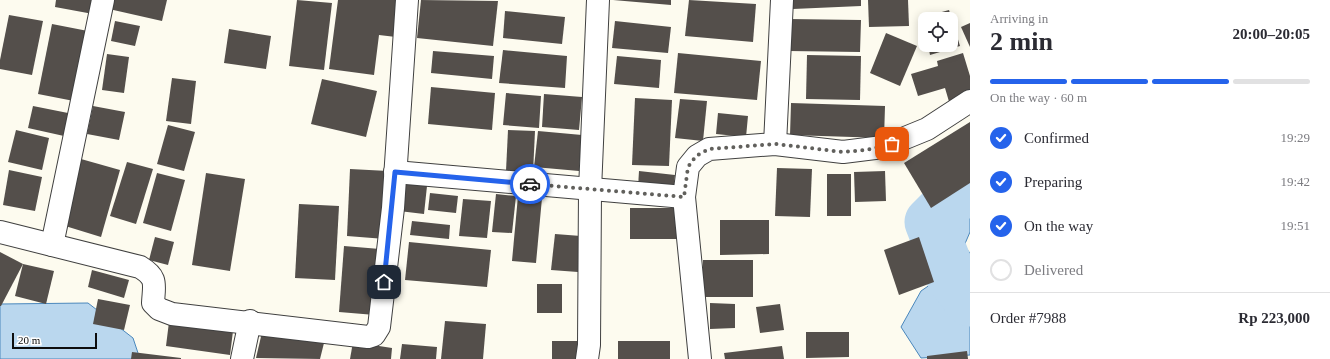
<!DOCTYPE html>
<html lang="en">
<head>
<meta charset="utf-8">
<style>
  body { margin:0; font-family:Georgia,serif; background:#f2f2f3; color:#2b2b33; height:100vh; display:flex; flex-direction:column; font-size:15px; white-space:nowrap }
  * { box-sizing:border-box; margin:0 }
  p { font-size:13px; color:#7c7c81 }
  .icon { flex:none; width:22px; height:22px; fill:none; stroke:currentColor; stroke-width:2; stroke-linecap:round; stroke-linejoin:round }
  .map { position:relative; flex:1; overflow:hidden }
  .panel { display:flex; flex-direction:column; background:#fff; width:360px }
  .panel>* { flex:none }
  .tools { position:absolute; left:918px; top:12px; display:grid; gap:8px }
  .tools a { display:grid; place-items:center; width:40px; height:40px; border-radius:8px; background:#fff; box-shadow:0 2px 10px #0003; font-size:20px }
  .scale { position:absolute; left:12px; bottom:10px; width:85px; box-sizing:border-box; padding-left:4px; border:2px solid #0d0d0d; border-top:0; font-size:11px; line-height:14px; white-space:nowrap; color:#0d0d0d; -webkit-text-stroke:3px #fff; paint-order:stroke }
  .pin { position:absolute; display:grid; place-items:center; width:34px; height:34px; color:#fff; margin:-17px; border-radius:8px; box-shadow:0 2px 6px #0006 }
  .courier { position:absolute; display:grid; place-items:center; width:40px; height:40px; margin:-20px; border:3px solid #2563eb; border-radius:50%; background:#fff; color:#222; box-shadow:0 1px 5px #0007 }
  .summary em { font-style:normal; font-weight:700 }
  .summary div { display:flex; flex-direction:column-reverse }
  .summary { display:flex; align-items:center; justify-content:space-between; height:68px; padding:0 20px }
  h1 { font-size:26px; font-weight:700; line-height:30px }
  .bar { display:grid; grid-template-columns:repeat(4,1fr); gap:6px 4px; align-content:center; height:48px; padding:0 20px }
  .bar i { height:5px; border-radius:3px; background:#e1e1e2 }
  .bar .selected { background:#2563eb }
  .bar p { grid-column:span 4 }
  .line { display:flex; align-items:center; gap:10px; padding:0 20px; border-top:1px solid #e1e1e2 }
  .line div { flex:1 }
  ol { padding:0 20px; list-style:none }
  li { display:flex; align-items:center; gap:12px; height:44px }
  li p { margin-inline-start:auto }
  li .icon { padding:4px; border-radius:50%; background:#2563eb; color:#fff; stroke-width:4 }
  li:last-child { color:#7c7c81 }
  li i { width:22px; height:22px; border:2px solid #e1e1e2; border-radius:50% }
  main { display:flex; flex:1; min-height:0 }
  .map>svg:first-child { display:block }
  .water { fill:#bad7ee; stroke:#4a87bc }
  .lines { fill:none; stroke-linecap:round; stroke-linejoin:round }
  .river { stroke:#bad7ee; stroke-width:51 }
  .building { fill:#544f4b }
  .street-casing { stroke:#404040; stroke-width:24 }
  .street { stroke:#fff; stroke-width:22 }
  .done { stroke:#61605c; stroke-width:4; stroke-dasharray:0 7.2 }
  .route { stroke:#2563eb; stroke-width:5 }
</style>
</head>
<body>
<main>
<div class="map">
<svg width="970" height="359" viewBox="0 0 970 359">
  <rect width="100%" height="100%" fill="#fdfbef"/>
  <g class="water">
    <polygon points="970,181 970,232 964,246 970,253 970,355 921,358 901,327 921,291 937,280 933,224 954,192"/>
    <polygon points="88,303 133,338 140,359 0,359 0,304"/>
  </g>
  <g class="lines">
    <polyline class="river" points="970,186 959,193 930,222 952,278 970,301"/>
  </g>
  <g class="building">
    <polygon points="56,0 96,0 93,14 55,7"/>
    <polygon points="111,0 167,0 162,21 109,9"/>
    <polygon points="297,0 332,3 324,70 289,66"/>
    <polygon points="338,0 401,0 396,37 379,35 374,75 329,69"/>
    <polygon points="421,0 498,1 493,46 417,38"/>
    <polygon points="613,0 671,0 671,5"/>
    <polygon points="689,0 756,4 753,42 685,36"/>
    <polygon points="793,0 861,0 861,6 793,9"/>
    <polygon points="868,0 908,0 909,26 869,27"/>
    <polygon points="949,10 960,46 930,55 928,45 951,45 951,19 925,19 925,35 920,18"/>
    <polygon points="505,11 565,17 562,44 503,38"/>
    <polygon points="9,15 43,21 32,75 0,69 0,60"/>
    <polygon points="789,19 861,20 860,52 789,51"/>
    <polygon points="115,21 140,26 135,46 111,41"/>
    <polygon points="615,21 671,27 668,53 612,48"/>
    <polygon points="970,23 970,47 961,27"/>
    <polygon points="52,24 93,32 79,102 38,94"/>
    <polygon points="229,29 271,36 266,69 224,63"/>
    <polygon points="886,33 917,46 900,86 870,73"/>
    <polygon points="503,50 567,56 565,88 499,83"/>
    <polygon points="433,51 494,56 492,79 431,73"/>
    <polygon points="678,53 761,61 757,100 674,93"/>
    <polygon points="963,53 970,76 970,99 950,105 945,88 918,96 911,74 938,66 937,61"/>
    <polygon points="107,54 129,57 124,93 102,90"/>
    <polygon points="807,55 861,56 860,100 806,99"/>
    <polygon points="617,56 661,60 659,88 614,84"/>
    <polygon points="172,78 196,81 191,124 166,121"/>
    <polygon points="322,79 377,91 366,137 311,124"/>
    <polygon points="431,87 495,93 492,130 428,124"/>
    <polygon points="506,93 541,96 539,128 503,125"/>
    <polygon points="544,94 582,97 579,130 542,127"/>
    <polygon points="635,98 672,100 669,166 632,165"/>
    <polygon points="680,99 707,101 703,141 675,138"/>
    <polygon points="791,103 885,106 884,138 790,135"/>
    <polygon points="33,106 78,115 73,138 28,128"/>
    <polygon points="93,106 125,112 119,140 87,134"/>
    <polygon points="718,113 748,116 746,137 716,134"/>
    <polygon points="970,122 970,183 931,208 904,163"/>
    <polygon points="168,125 195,132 184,171 157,164"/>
    <polygon points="16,130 49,138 42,170 8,162"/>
    <polygon points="508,130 535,131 533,173 506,171"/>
    <polygon points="538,131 582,135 579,171 534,167"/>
    <polygon points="81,159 120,170 101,237 62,225"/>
    <polygon points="127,162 153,169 136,224 110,216"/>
    <polygon points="777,168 812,169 810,217 775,216"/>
    <polygon points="350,169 388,171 385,239 347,236"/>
    <polygon points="9,170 42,177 35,211 3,205"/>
    <polygon points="639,171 675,175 673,192 638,188"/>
    <polygon points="885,171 886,201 855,202 854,172"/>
    <polygon points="157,173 185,180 171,231 143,223"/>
    <polygon points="206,173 245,179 230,271 192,265"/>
    <rect x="827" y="174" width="24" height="42"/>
    <polygon points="402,183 427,186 424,214 399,211"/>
    <polygon points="430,193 458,196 456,213 428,210"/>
    <polygon points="496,194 516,196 512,233 492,232"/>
    <polygon points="518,196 542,198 536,263 512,261"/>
    <polygon points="463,199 491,201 487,238 459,236"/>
    <polygon points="299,204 339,206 335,280 295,278"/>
    <rect x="630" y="208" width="49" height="31"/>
    <polygon points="720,220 769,220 769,254 720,255"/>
    <polygon points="412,221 450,225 449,239 410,235"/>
    <polygon points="555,234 581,236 578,272 551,270"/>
    <polygon points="155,237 174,242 168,265 149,260"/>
    <polygon points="919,237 934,282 899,295 884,250"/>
    <polygon points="409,242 491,250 487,287 405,280"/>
    <polygon points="344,246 380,249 375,315 339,312"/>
    <polygon points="0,252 23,264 1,306 0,306"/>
    <rect x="703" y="260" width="50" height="37"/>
    <polygon points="23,264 54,271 46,304 15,296"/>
    <polygon points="92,270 129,280 124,298 88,287"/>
    <rect x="537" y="284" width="25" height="29"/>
    <polygon points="98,299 130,305 124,330 93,324"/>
    <polygon points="710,303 735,304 735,328 710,329"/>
    <polygon points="780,304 784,330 760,333 756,307"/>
    <polygon points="445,321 486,324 483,359 441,359"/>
    <polygon points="169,322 233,331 230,355 166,346"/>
    <polygon points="263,328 324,343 320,359 256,358"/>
    <polygon points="806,332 849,332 849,357 806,358"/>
    <rect x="552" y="341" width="28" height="18"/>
    <rect x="618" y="341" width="52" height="18"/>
    <polygon points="353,342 392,348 391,359 350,359"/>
    <polygon points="402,344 437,347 436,359 400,359"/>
    <polygon points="782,346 784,359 725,359 724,353"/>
    <polygon points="967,351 968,359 927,359 927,356"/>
    <polygon points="132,352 181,358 181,359 131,359"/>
  </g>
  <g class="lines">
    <defs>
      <g id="street">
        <polyline points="775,144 782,0"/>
        <polyline points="395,172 684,197"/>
        <path d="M0,232l140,35c18,11 14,17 13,36l6,6 13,5 196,23 6,-2 5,-8 14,-119 14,-208"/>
        <polyline points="52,245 103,0"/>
        <polyline points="242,359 250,321"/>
        <polyline points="587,359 589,345 590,190 598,0"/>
        <polyline points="700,359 684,197 688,167 697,156 709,149 775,144 843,152 883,147 927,129 970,101"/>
      </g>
    </defs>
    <use href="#street" class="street-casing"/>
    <use href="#street" class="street"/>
  </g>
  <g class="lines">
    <polyline class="done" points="530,184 684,197 688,167 696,156 709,149 776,144 843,152 866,150 892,144"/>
    <polyline class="route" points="384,282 395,172 530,184"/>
  </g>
</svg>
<div class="tools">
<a><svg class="icon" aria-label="locate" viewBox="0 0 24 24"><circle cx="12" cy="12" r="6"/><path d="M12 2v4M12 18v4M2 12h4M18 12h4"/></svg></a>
</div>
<div class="scale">20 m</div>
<div class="pin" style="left:892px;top:144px;background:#ea580c"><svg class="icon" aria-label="bag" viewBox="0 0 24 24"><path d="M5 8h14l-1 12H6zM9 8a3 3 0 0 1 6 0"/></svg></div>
<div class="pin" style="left:384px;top:282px;background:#1f2937"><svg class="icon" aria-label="home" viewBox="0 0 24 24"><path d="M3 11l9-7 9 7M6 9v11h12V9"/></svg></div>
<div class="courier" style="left:530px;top:184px"><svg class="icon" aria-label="car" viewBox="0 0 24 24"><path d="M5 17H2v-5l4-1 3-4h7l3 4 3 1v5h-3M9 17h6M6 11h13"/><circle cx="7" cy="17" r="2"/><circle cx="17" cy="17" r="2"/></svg></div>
</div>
<section class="panel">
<div class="summary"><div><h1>2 min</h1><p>Arriving in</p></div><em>20:00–20:05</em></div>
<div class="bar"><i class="selected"></i><i class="selected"></i><i class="selected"></i><i></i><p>On the way · 60 m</p></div>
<ol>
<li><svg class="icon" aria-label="check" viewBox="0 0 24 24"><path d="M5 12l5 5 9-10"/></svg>Confirmed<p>19:29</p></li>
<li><svg class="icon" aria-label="check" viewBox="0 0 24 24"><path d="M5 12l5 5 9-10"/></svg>Preparing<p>19:42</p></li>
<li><svg class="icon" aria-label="check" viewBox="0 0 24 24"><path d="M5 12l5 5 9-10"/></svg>On the way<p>19:51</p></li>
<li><i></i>Delivered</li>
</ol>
<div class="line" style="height:52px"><div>Order #7988</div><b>Rp 223,000</b></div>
</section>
</main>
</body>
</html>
